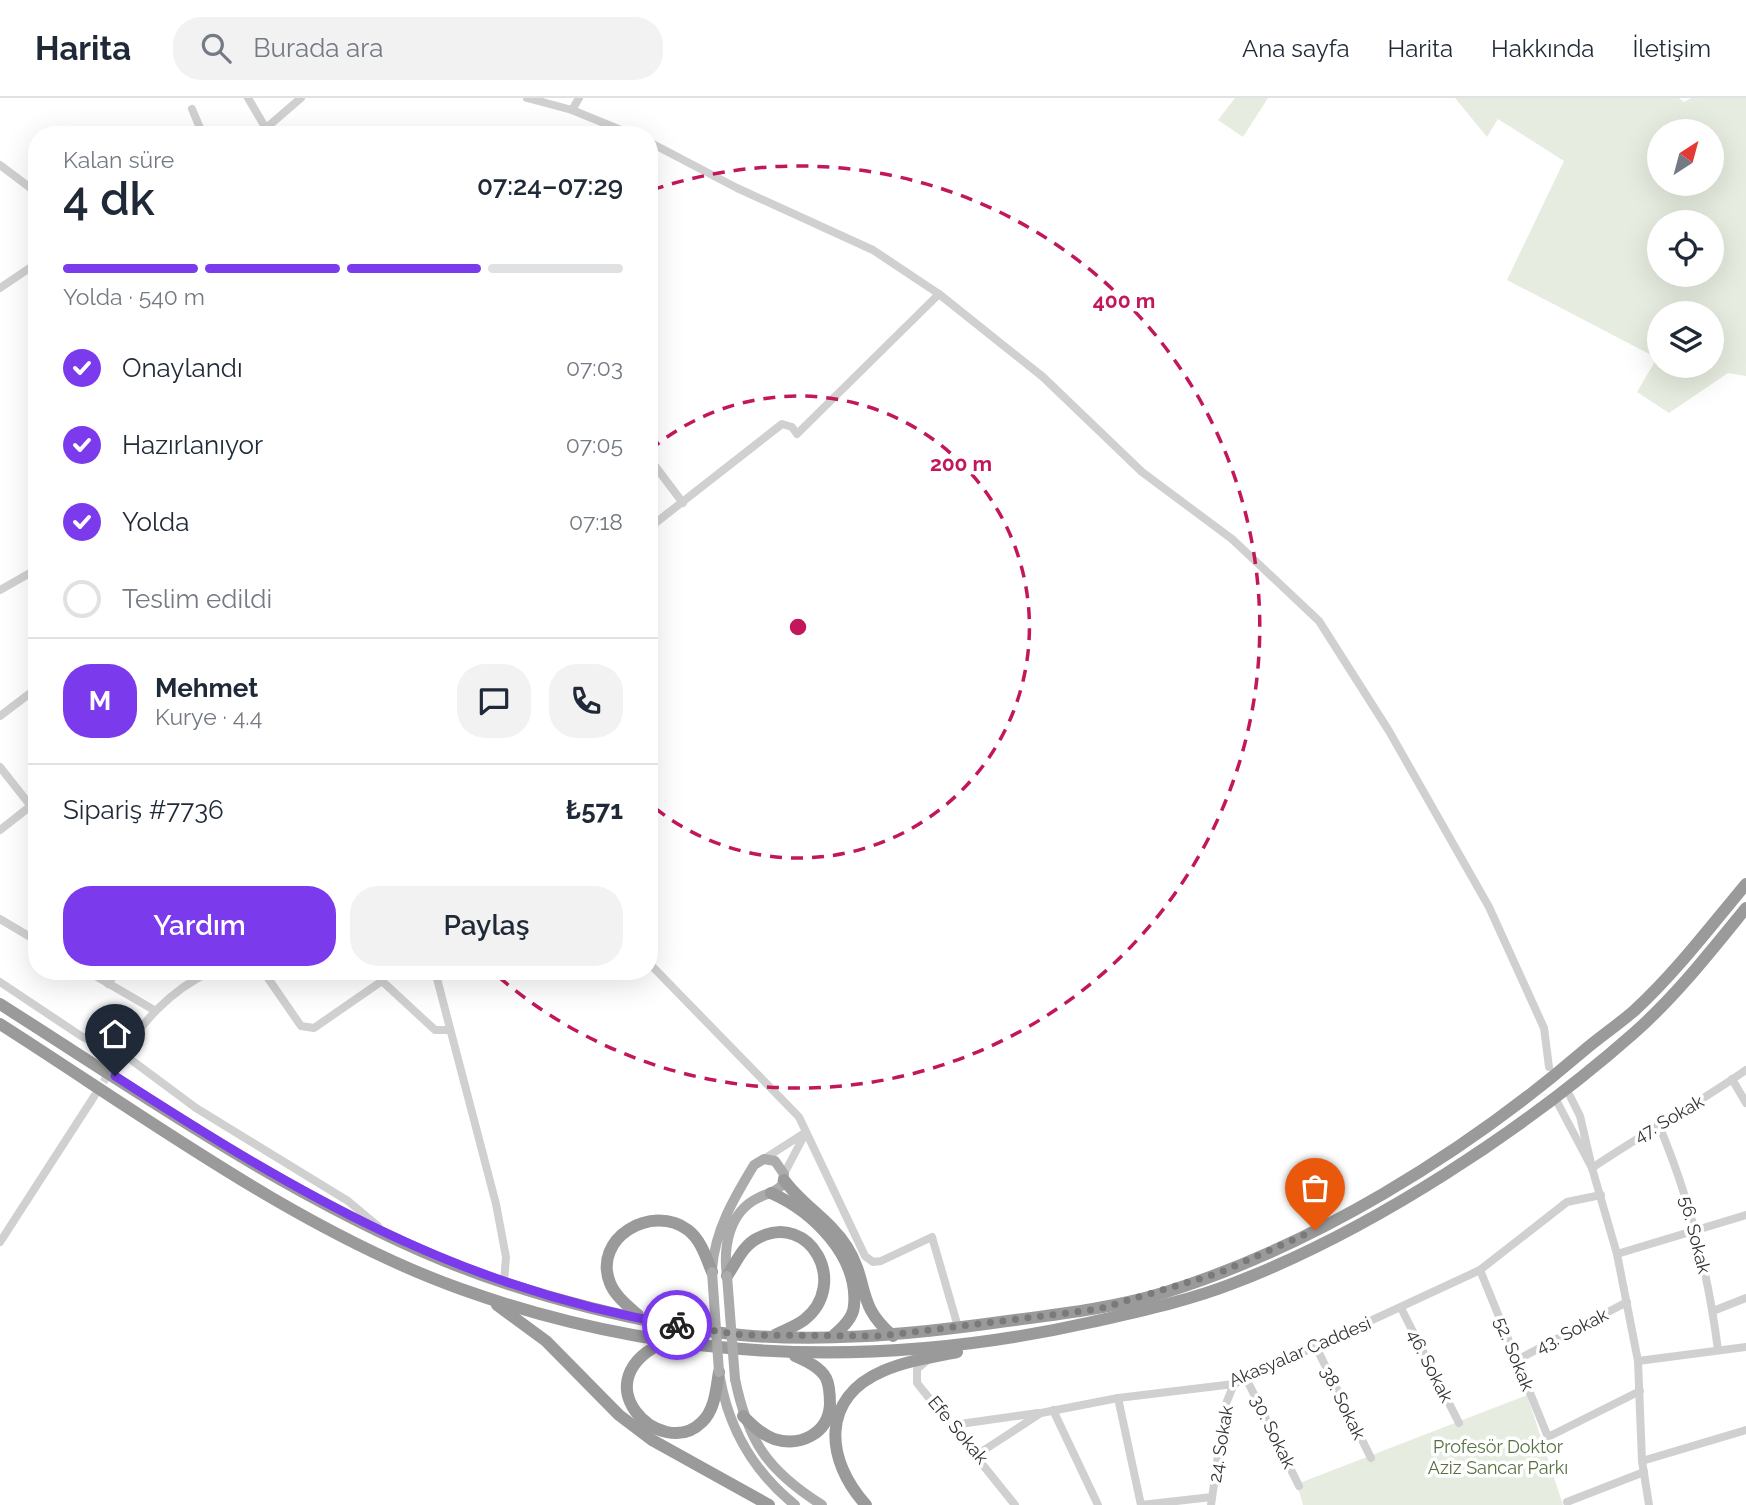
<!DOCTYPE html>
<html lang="tr">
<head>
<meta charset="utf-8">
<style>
  body { margin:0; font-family:Raleway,sans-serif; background:#f2f2f3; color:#1f2937; height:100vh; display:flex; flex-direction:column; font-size:26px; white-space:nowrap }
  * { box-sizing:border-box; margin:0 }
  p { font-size:23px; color:#747a83 }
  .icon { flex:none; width:38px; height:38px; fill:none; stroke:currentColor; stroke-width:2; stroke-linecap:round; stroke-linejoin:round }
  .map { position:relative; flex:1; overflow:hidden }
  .panel { position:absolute; left:28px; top:28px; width:630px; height:854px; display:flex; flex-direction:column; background:#fff; border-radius:28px; box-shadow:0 7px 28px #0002 }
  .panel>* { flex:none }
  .needle { width:46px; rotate:36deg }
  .fabs { position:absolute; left:1647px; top:21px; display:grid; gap:14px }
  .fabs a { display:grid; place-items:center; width:77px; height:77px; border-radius:50%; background:#fff; box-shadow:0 7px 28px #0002; font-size:35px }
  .pin { position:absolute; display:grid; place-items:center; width:60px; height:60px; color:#fff; margin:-72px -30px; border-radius:50% 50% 50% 0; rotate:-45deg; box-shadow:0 0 7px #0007 }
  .pin .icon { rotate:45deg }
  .courier { position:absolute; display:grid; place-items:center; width:70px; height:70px; margin:-35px; border:5px solid #7c3aed; border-radius:50%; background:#fff; color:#222; box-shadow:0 2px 9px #0007 }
  .head em { font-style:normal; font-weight:600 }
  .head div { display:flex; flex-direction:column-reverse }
  .head { display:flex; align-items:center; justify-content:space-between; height:119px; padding:0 35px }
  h1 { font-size:46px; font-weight:600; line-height:52px }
  .bar { display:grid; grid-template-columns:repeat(4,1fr); gap:10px 7px; align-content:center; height:84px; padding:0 35px }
  .bar i { height:9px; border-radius:5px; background:#e0e1e3 }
  .bar .on { background:#7c3aed }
  .bar p { grid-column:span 4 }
  .line { display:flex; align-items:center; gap:18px; padding:0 35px; border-top:2px solid #e0e1e3 }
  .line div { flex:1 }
  .round { display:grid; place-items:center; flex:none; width:74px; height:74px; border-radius:28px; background:#f2f2f3 }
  ol { padding:0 35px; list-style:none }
  li { display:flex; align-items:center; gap:21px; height:77px }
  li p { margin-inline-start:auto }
  li .icon { padding:7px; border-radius:50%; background:#7c3aed; color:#fff; stroke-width:4 }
  li:last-child { color:#747a83 }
  li i { width:38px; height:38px; border:4px solid #e0e1e3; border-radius:50% }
  .button { display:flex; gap:14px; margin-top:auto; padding:14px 35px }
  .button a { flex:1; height:80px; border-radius:28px; background:#7c3aed; color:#fff; font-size:28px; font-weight:600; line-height:80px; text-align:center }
  .button a+a { background:#f2f2f3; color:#1f2937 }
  header { display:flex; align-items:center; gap:42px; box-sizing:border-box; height:98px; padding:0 35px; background:#fff; border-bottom:2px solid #e0e1e3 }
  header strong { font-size:33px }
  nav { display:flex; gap:38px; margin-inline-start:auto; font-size:24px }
  .search { width:490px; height:63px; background:#f2f2f3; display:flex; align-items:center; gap:18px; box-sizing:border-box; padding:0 24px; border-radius:28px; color:#747a83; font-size:26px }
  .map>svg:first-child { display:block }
  .green { fill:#e6ecdf; fill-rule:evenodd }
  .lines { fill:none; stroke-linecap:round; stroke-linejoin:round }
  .minor-tunnel { stroke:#d6d6d6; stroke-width:8; stroke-dasharray:8 4; stroke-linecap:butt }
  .minor { stroke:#d0d0d0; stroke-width:8 }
  .major { stroke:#ababab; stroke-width:10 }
  .highway { stroke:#9a9a9a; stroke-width:12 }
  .major-bridge { stroke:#ababab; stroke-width:10 }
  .done { stroke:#7a7a7a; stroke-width:7; stroke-dasharray:0 12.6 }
  .route { stroke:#7c3aed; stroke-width:9 }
  .ring { fill:none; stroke:#c2185b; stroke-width:3.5; stroke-dasharray:12 9 }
  .labels { text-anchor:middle; stroke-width:7; stroke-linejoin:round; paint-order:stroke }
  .street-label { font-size:18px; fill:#333; stroke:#fff }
  .park-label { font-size:18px; fill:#56703f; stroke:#fff }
  .centre { fill:#c2185b; stroke:#fff; stroke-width:3.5 }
  .ring-label { font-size:21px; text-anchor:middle; font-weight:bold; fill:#c2185b; stroke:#fff; stroke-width:7; stroke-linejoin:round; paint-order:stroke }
</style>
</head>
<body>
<header>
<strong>Harita</strong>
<div class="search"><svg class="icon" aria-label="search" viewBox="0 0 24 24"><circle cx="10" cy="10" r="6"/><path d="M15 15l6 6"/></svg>Burada ara</div>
<nav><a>Ana sayfa</a><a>Harita</a><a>Hakkında</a><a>İletişim</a></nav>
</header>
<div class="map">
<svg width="1746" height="1407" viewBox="0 0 1746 1407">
  <rect width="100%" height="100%" fill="#fff"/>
  <g class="green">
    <polygon points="1235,0 1268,0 1243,39 1218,22"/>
    <path d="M1455,0h224l5,4 7,-4h55v278l-18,-3 -59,40 -32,-21 20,-34 -150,-78 57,-119 -66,-42 -11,18zM1712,33v53h-53v-53zM1712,124v53h-53v-53zM1659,215h53v53h-53z"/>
    <polygon points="1527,1297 1563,1407 1303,1407 1297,1386"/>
  </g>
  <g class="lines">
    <polyline class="minor-tunnel" points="97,994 116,964"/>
    <g class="minor">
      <polyline points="248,0 268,34"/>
      <polyline points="527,0 572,12 633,37"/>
      <polyline points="192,11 203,37"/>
      <polyline points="572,12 579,0"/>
      <polyline points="258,37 301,0"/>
      <polyline points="649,44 737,90 873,152 939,196 1043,279 1142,374 1232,441 1319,523 1389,633 1489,809 1544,930 1549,969"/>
      <polyline points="0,67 37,95"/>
      <polyline points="0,190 37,165"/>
      <polyline points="649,360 683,405"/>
      <polyline points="649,430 782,326 792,329 797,336 939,196"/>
      <polyline points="0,492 37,471"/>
      <polyline points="0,618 37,590"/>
      <polyline points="0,669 30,707"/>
      <polyline points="0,732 37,703"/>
      <polyline points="0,821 37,843"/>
      <polyline points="649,865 799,1019 865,1158 873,1164 881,1163 932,1139 958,1229"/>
      <polyline points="87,873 154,912"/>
      <polyline points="263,873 301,928 314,930 382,883 435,932 448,932"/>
      <polyline points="435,873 496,1106 506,1159 504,1184"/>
      <polyline points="0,884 81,938 105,951 122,955 196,1010 348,1103 378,1128"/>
      <polyline points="108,886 117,873"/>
      <path d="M116,964c25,-38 53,-72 96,-91"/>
      <polyline points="1732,981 1746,1005"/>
      <path d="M1570,998l10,20 12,52c50,-34 104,-63 154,-98"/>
      <polyline points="1555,1000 1592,1070 1617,1156 1638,1263 1642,1363 1649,1407"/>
      <path d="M1658,1025c31,73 50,149 60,227"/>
      <polyline points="764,1061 806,1034 784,1076"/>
      <polyline points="0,1144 95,997"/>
      <polyline points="1617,1156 1746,1117"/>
      <polyline points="1480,1172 1548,1339 1640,1293"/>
      <polyline points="1401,1210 1459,1325"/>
      <polyline points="1713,1213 1746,1200"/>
      <polyline points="1316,1249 1371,1360"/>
      <polyline points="929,1261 917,1271 917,1285 1015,1407"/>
      <polyline points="1517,1262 1627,1204"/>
      <polyline points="1638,1263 1746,1249"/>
      <polyline points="1246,1280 1299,1388"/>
      <polyline points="1118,1300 1141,1407"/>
      <polyline points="1053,1312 1098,1407"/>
      <polyline points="953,1327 1038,1315"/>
      <polyline points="978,1356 1041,1315 1118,1300 1234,1286 1480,1172 1567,1104 1601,1097"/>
      <polyline points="1642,1363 1746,1332"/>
      <polyline points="1567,1404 1644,1374"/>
      <polyline points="1141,1407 1212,1399"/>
      <polyline points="1211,1407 1225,1308 1234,1286"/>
    </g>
    <g class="major">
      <path d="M712,1171c3,-39 22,-71 42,-104l10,-6 11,2 9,13 -2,11c-7,8 -15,8 -24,13 -29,14 -35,49 -31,78"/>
      <path d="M720,1280c9,51 34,94 75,127"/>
      <path d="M735,1281c13,63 33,92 87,126"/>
    </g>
    <g class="highway">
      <path d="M0,906c145,92 286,191 445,257 86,35 203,65 296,74 79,7 159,0 237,-10 62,-9 125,-14 185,-32 149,-46 300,-139 418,-240 17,-15 37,-28 54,-43 41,-38 75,-83 111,-126"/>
      <path d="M0,926c143,91 301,208 461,265 207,74 417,81 631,33 48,-11 96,-21 142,-39 138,-53 290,-153 400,-250 42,-37 77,-82 112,-125"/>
      <path d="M784,1082c18,25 46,40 63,67 23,37 8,57 46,89"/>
      <path d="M771,1095c41,18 88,63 83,113 -1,13 -13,23 -22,31"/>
      <path d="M727,1178c9,-13 16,-31 31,-38 52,-27 92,46 46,82 -8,6 -19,10 -29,15"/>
      <polyline points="497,1207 546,1243 619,1317 652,1342 769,1407"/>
      <path d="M638,1217c-10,-9 -23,-19 -28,-32 -18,-45 42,-80 78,-53 13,10 18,27 24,42"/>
      <path d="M667,1243c-90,38 -6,122 35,81 13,-12 14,-33 17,-50"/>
      <path d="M743,1318c9,9 18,18 31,23 26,8 54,-5 56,-34 0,-8 0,-19 -4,-27 -6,-11 -20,-17 -31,-22"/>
      <path d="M866,1407c-41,-45 -46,-107 17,-134 23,-10 49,-14 74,-19"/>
    </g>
    <g class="major-bridge">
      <polyline points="712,1174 719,1274"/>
      <polyline points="727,1178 735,1281"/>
    </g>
  </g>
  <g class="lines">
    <polyline class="done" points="677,1227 742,1237 881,1238 1099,1211 1219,1175 1315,1132"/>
    <path class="route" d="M115,978c181,117 345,214 562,249"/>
  </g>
  <g class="ring">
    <path d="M650 352A231 231 0 1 1 650 706"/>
    <path d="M652 92A461 461 0 1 1 493 874"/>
  </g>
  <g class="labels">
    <g class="street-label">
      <text transform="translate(1669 1021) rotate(-30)" y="6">47. Sokak</text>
      <text transform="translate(1695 1137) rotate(76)" y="6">56. Sokak</text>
      <text transform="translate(1572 1233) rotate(-27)" y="6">43. Sokak</text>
      <text transform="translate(1300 1254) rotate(-23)" y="6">Akasyalar Caddesi</text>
      <text transform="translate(1514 1256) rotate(68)" y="6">52. Sokak</text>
      <text transform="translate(1430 1268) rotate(63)" y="6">46. Sokak</text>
      <text transform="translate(1343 1305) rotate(64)" y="6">38. Sokak</text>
      <text transform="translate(958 1332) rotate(50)" y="6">Efe Sokak</text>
      <text transform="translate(1273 1334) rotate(64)" y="6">30. Sokak</text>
      <text transform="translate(1221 1346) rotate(-81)" y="6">24. Sokak</text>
    </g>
    <g class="park-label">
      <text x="1498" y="1355">Profesör Doktor<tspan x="1498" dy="21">Aziz Sancar Parkı</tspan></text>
    </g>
  </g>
  <circle cx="798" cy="529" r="10" class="centre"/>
  <g class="ring-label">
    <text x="1124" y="210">400 m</text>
    <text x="961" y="373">200 m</text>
  </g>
</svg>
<div class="fabs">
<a><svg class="needle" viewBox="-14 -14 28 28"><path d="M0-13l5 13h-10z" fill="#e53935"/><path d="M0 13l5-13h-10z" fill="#747a83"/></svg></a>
<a><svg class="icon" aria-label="locate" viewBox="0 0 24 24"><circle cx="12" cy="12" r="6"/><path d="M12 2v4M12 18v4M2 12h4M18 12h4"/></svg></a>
<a><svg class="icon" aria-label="layers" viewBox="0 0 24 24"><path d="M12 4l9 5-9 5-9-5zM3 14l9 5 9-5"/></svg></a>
</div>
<div class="pin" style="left:1315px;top:1132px;background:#ea580c"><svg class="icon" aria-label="bag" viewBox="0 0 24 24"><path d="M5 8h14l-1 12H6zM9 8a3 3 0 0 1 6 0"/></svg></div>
<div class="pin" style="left:115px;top:978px;background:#1f2937"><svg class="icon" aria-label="home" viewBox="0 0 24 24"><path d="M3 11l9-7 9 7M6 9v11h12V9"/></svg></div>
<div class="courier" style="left:677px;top:1227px"><svg class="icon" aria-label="bike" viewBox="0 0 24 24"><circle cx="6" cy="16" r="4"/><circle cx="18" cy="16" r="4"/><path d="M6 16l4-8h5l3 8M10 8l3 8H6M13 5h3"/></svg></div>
<section class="panel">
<div class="head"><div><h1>4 dk</h1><p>Kalan süre</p></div><em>07:24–07:29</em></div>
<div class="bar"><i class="on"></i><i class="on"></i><i class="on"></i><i></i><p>Yolda · 540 m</p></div>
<ol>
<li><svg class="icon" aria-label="check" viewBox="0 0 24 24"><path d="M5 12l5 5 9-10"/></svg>Onaylandı<p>07:03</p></li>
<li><svg class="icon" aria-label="check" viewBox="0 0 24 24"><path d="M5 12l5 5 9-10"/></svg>Hazırlanıyor<p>07:05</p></li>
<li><svg class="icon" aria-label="check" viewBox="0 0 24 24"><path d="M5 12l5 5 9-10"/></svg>Yolda<p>07:18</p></li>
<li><i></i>Teslim edildi</li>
</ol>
<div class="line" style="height:126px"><b class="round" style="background:#7c3aed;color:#fff">M</b><div><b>Mehmet</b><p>Kurye · 4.4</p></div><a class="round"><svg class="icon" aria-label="chat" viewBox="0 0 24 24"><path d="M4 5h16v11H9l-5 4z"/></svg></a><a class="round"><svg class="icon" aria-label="phone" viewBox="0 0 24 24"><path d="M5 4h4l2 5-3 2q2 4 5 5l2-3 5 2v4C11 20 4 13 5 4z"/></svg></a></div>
<div class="line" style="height:91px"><div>Sipariş #7736</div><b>₺571</b></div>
<div class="button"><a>Yardım</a><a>Paylaş</a></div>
</section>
</div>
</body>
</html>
